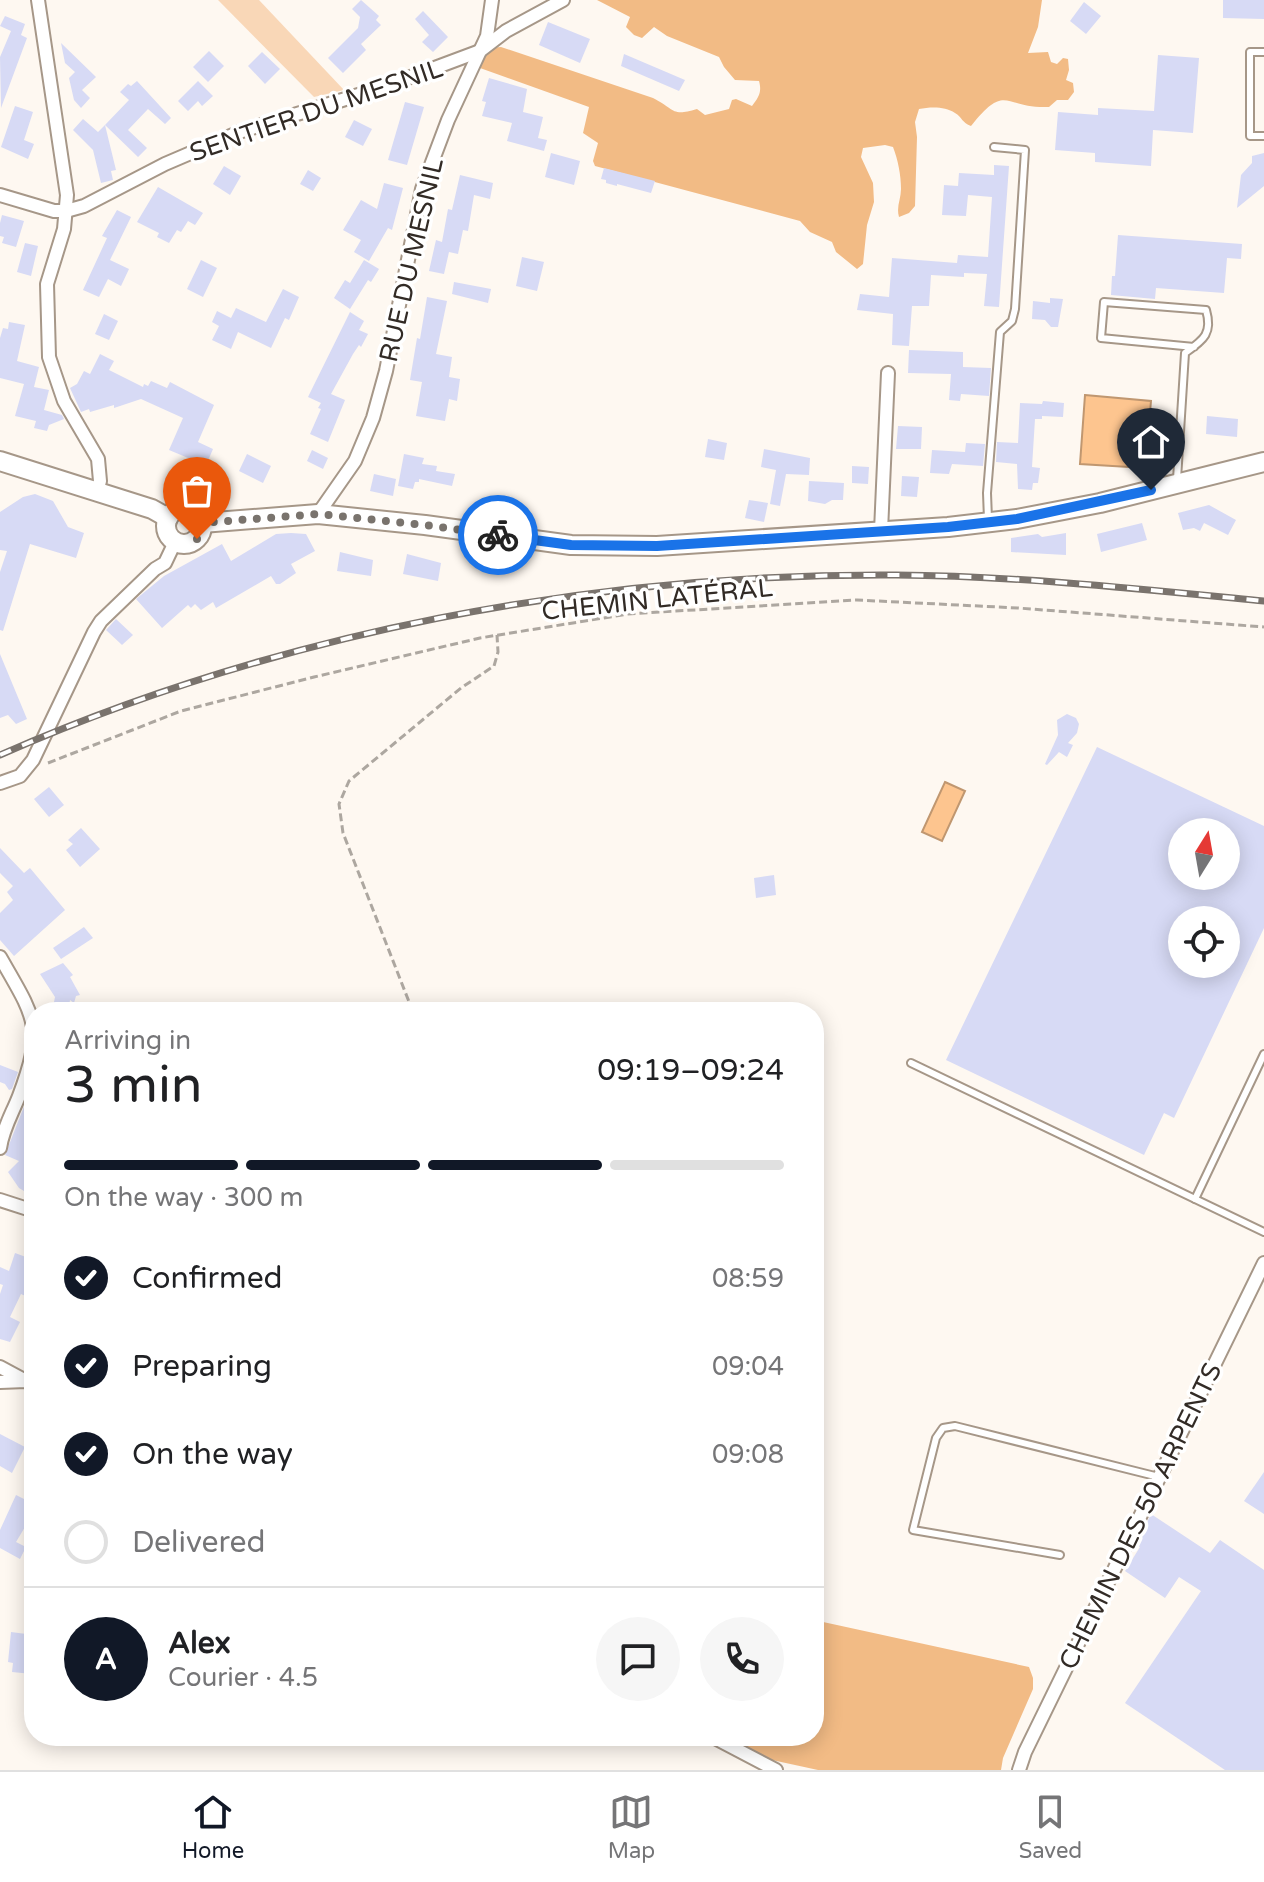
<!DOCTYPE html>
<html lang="en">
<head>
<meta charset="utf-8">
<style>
  body { margin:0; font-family:"Varela Round",sans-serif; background:#f6f6f6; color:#202124; height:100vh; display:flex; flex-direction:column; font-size:30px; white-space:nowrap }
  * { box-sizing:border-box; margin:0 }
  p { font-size:26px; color:#757577 }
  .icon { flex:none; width:44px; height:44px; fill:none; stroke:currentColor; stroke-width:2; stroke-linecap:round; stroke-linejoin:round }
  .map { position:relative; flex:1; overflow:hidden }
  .details { position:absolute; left:24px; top:1002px; width:800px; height:744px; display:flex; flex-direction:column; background:#fff; border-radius:32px; box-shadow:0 4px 20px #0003 }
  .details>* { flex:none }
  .needle { width:52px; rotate:11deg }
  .fabs { position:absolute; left:1168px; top:818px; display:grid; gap:16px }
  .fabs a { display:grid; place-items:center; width:72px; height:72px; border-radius:50%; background:#fff; box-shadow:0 4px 20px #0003; font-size:40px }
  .pin { position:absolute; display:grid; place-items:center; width:68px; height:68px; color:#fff; margin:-82px -34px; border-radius:50% 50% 50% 0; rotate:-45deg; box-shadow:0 0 8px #0007 }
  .pin .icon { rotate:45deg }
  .courier { position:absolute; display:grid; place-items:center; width:80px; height:80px; margin:-40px; border:6px solid #1a73e8; border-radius:50%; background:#fff; color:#222; box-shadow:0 2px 10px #0007 }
  .summary em { font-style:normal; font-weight:600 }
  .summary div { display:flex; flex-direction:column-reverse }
  .summary { display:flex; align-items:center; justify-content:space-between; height:136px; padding:0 40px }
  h1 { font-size:52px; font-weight:600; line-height:60px }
  .bar { display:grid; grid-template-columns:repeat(4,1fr); gap:12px 8px; align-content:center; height:96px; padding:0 40px }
  .bar i { height:10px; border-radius:6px; background:#e0e0e0 }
  .bar .current { background:#111827 }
  .bar p { grid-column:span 4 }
  .line { display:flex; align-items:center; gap:20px; padding:0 40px; border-top:2px solid #e0e0e0 }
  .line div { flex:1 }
  .round { display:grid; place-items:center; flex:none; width:84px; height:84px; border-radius:42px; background:#f6f6f6 }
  ol { padding:0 40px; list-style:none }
  li { display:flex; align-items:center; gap:24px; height:88px }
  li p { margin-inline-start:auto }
  li .icon { padding:8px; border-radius:50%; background:#111827; color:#fff; stroke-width:4 }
  li:last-child { color:#757577 }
  li i { width:44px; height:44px; border:4px solid #e0e0e0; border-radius:50% }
  .menu { display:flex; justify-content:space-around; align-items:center; height:112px; border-top:2px solid #e0e0e0; background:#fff; font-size:22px; color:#757577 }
  .menu a { display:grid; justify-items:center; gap:4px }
  .menu .current { color:#111827 }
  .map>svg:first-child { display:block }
  .green { fill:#f9d7b7 }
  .forest { fill:#f2bb85 }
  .water { fill:#fdc58f; stroke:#c09770; stroke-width:2 }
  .building { fill:#d7daf5; fill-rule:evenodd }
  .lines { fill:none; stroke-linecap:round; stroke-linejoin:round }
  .service-casing { stroke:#a69788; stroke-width:10 }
  .minor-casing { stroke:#a69788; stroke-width:16 }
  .secondary-casing { stroke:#a69788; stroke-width:22 }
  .path { stroke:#ada7a0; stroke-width:3; stroke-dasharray:8 4; stroke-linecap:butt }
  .service { stroke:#fff; stroke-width:6 }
  .minor { stroke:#fff; stroke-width:12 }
  .secondary { stroke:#fff; stroke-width:18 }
  .rail-casing { stroke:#7a736d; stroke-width:7 }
  .rail { stroke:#fff; stroke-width:4; stroke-dasharray:12; stroke-linecap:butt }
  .done { stroke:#79736d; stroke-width:8; stroke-dasharray:0 14.4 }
  .route { stroke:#1a73e8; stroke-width:10 }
  .labels { text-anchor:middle; stroke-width:7; stroke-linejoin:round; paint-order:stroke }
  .street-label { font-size:26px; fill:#322b26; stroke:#fff }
</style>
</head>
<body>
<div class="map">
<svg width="1264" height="1770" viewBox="0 0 1264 1770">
  <rect width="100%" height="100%" fill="#fef8f1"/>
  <polygon class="green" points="218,0 259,0 344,90 314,97"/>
  <g class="forest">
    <path d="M597,0h445l-4,27 -10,26 20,-1 3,10 6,2 6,-6 5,1 1,11 -3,10 7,3 1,9 -6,8h-11l-8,7c-46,2 -42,-26 -78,19 -9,-3 -9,-9 -16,-13 -10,-7 -25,-6 -36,-4l-4,13 2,15 -2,69 -6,7 -10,4c-3,-10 2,-18 2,-28 0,-14 -3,-29 -8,-42l-8,-2 -22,3 -2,9 12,26 1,19 -7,23 -4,39 -6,5 -21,-17 -4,-10 -22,-10 -10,-11 -205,-55 -2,-5 5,-18 -15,-10 6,-26 -109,-39 -2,-5 11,-15 12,-1 152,51c22,11 18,19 44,11l8,6 24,-6 3,-9 4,-1 16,7c7,-9 10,-14 7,-25l-24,-1 -11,-13 -5,-10 -52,-21 -13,-9 -12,11 -8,-3 -8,-8 4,-10z"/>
    <polygon points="814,1620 1029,1667 1033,1678 1033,1689 1003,1758 1001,1770 818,1770 772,1760 726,1736 814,1736"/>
  </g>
  <g class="water">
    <polygon points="1085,395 1151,401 1145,468 1080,464"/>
    <polygon points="945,782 965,791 942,841 922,832"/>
  </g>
  <g class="building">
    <polygon points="361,0 379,16 376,20 381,25 361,44 366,50 343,73 328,58 358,28 360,17 352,9"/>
    <polygon points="1223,0 1264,0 1264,19 1223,18"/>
    <polygon points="1084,2 1101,16 1086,34 1070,21"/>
    <polygon points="423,11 448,37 433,52 422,42 429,35 415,19"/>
    <polygon points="5,16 25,24 21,35 27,38 1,108 0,57 11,31 0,26"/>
    <polygon points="548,22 590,39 580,63 539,45"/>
    <polygon points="61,43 96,77 82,90 81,89 90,98 81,108 74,100 69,78 75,72 65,63"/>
    <polygon points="209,51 224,66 208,82 193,67"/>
    <polygon points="262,52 280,69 265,84 248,66"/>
    <polygon points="624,54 685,80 679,91 621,66"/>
    <polygon points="1158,55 1199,58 1193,133 1153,130 1151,166 1095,162 1095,153 1055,150 1058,112 1098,115 1098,108 1154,111"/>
    <polygon points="489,78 527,89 523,112 543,117 538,138 547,140 544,151 507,141 512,123 482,116 486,102 482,101"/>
    <polygon points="137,81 171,118 165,124 148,109 128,130 147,148 138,157 105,125 129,100 120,92 128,84 131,86"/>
    <polygon points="198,81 213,96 202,106 198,101 188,111 178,101"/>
    <polygon points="405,102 424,107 407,165 388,160"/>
    <polygon points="15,106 33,112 24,140 34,144 28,159 1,147"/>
    <polygon points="83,119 98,132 105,125 116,170 111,171 113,180 101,183 93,150 73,130"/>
    <polygon points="354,120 372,129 363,146 345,137"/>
    <polygon points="551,153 580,161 574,185 545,177"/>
    <polygon points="1264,153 1264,186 1237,208 1241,175 1252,163 1252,156"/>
    <polygon points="994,165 1009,166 999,307 984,306 987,274 964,273 964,277 931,275 929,306 912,306 909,346 892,345 893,314 857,310 860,294 889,297 892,258 957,263 958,255 988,257 992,197 968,195 966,216 942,215 944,185 958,186 959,173 994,175"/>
    <polygon points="224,166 241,176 230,195 213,184"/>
    <polygon points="604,168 655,181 651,193 617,184 617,186 606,183 606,180 601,179"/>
    <polygon points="308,170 321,178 313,191 300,184"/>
    <polygon points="460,175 493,183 490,199 474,195 468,231 463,230 458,254 449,252 444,274 429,271 436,240 442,242 448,209 452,210"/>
    <polygon points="384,183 403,188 392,230 388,228 369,261 354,252 361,240 343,230 361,200 377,209"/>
    <polygon points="158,187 203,213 195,225 188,221 181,232 177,230 169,243 157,237 159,233 137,222"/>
    <polygon points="117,210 131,217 110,260 129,269 121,286 108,279 99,297 83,290 107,238 102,236"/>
    <polygon points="2,215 24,221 16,247 2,243 4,237 0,236 0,223"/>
    <polygon points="1118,235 1242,244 1241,259 1227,258 1224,293 1156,288 1155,299 1111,295 1112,276 1115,276"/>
    <polygon points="25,243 38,246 31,276 17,272"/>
    <polygon points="522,257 544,262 537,291 516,286"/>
    <polygon points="201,260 217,268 203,297 187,289"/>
    <polygon points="364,260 379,269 371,282 368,280 350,309 334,298 345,280 350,283"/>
    <polygon points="454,282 491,289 488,303 452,294"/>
    <polygon points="283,289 299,297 289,320 285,318 271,348 238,332 231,349 212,340 219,326 212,322 217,311 231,318 236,308 266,322"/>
    <polygon points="427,297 447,301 436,354 452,357 449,377 460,379 457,401 449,399 445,421 416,416 422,382 410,380 417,338 420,339"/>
    <polygon points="1050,298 1063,299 1058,327 1051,327 1045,320 1032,319 1033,301 1050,303"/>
    <polygon points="350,312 364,321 359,330 368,334 361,347 359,345 353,354 331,394 345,400 328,442 310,434 321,409 318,408 321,403 308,397"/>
    <polygon points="104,314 118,321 109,340 95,334"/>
    <polygon points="9,322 25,325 17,361 39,367 34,387 49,390 44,410 62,415 64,419 49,425 47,431 34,428 36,421 15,416 24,384 0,378 0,338 3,328 8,329"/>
    <polygon points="909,350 963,352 963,367 991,368 989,396 961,394 960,401 949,400 951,374 908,373"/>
    <polygon points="100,354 114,361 109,370 143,387 144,384 148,386 151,381 167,388 170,382 214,405 198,442 213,449 207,463 214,465 207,483 187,475 193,460 169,450 183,418 141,399 114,408 114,405 90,412 89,409 81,412 70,388 77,384 84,371 90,374"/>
    <polygon points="1043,401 1064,403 1063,417 1042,416 1042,419 1035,419 1032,467 1040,468 1038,483 1033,483 1032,490 1018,489 1017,464 996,462 997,442 1018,443 1020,403 1042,404"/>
    <polygon points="1207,416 1238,419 1237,437 1206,434"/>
    <polygon points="898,426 922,427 921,449 896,449"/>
    <polygon points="708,439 727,443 724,460 705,457"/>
    <polygon points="966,443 985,444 983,466 952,464 949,474 930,473 932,450 965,452"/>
    <polygon points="764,449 810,458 809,475 786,474 780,506 770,504 776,470 761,467"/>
    <polygon points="312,450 328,458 323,469 307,461"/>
    <polygon points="247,454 271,466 263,483 239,471"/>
    <polygon points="404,454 424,458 422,464 437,466 436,471 455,474 452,486 419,479 419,482 415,482 413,489 398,486"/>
    <polygon points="852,466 869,467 868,484 852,483"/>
    <polygon points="374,474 396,479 393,496 370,491"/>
    <polygon points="902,476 919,477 917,497 901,496"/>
    <polygon points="809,481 844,483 843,500 832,500 825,504 808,501"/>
    <polygon points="35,494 53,501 68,527 84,533 76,558 30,544 3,631 0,630 0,572 7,551 0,550 0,512 23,497"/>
    <polygon points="749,500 768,503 764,522 745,518"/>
    <polygon points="1209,505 1236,520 1228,535 1204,523 1200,531 1194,528 1183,530 1178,513"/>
    <polygon points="1142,523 1147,540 1101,552 1097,534"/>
    <polygon points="291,533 306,534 315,551 291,564 296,573 280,584 276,584 271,576 216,608 213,602 201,610 195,604 191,608 188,605 162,628 136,599 164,576 222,544 231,561 276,534"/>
    <polygon points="1066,533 1066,555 1011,552 1011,538 1038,534 1042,537"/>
    <polygon points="340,552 373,560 371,576 337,571"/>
    <polygon points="407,554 441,563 438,581 403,574"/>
    <polygon points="116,619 133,635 122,645 106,630"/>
    <polygon points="0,654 27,719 16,724 8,715 0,718"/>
    <polygon points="1067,714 1076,718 1079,724 1077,733 1068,743 1073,745 1067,757 1059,752 1047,765 1045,764 1058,735 1057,720"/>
    <path d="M1097,747l167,79v102l-90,190 -10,-5 -20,42 -198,-95zM1182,832h44v44h-44zM1182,920h44v44h-44z"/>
    <polygon points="49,787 64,805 49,817 34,799"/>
    <polygon points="81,828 100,849 80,867 66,850 73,844 68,840"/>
    <polygon points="0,848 24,873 30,868 65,910 14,956 0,940 0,913 13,900 7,892 13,886 0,873"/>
    <polygon points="774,875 776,895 756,898 754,878"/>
    <polygon points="84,927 93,938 61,959 53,948"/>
    <polygon points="63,963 73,975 70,977 80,995 76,996 74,1003 70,1000 68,1012 52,1012 55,997 40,974"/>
    <polygon points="0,1065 18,1072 12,1089 9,1090 5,1084 0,1082"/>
    <polygon points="34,1081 34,1197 19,1188 8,1172 19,1161 5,1155"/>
    <polygon points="15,1253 34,1260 34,1300 21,1294 10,1317 20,1322 10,1342 0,1339 0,1294 3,1285 0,1284 0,1267 9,1271"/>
    <polygon points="0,1434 25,1447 12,1473 0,1466"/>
    <polygon points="1264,1472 1264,1514 1244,1501"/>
    <polygon points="16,1495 34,1504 34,1512 16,1542 26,1547 20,1559 0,1548 0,1530"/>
    <polygon points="1151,1514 1210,1553 1220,1540 1264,1570 1264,1770 1225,1770 1125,1703 1201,1591 1179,1577 1165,1598 1125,1571 1140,1547 1136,1545"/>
    <polygon points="11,1632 34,1635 32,1674 12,1672 13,1663 8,1662"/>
  </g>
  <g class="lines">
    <defs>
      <g id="service">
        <polyline points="1264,52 1250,52 1250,136 1264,136"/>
        <path d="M1177,479l8,-126c18,-13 28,-19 21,-43l-102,-8 -3,36 93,9"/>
        <polyline points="988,519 987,493 1000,332 1012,321 1015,309 1025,150 994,147"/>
        <polyline points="911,1063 1264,1232"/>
        <polyline points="1195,1199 1264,1054"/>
        <polyline points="1060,1555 913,1530 936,1438 943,1428 955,1426 1159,1477"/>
      </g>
      <g id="minor">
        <polyline points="38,0 67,195 64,229 47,284 49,357 64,401 98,459 100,481 97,492"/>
        <polyline points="0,195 54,211 66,211 84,206 165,164 242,131 381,88 480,51 506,31 563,0"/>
        <polyline points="318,514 355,461 373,418 386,371 422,189 448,120 487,36 492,0"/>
        <polyline points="881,531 888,373"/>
        <polyline points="0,783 20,776 33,760 94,632 101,621 155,569 165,563 175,542"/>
        <path d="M0,957c35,61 45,70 19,139 -7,18 -16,32 -19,52"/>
        <polyline points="0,1200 34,1211"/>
        <polyline points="0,1367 26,1381"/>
        <polyline points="0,1382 26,1381 34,1385"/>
        <polyline points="711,1736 776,1770"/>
        <polyline points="1019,1770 1025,1752 1264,1263"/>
      </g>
      <g id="secondary">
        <polyline points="0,461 152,509 168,518"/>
        <circle cx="184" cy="526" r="18"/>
        <polyline points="202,523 318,514 425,525 571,545 657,546 948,527 1017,519 1100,503 1264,462"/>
      </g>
    </defs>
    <use href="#service" class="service-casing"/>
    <use href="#minor" class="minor-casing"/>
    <use href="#secondary" class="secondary-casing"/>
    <g class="path">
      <polyline points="48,763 181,711 314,677 480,638 628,614 857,600 1018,608 1264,627"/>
      <polyline points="413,1012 343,833 339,804 349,781 461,688 494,666 498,652 497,635"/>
    </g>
    <use href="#service" class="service"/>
    <use href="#minor" class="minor"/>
    <use href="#secondary" class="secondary"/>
    <defs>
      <path id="rail" d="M0,755c280,-123 591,-182 896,-180 123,1 245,14 368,26"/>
    </defs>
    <use href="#rail" class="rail-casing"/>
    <use href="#rail" class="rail"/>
  </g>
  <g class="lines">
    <polyline class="done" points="197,539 200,534 202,523 318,514 425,525 498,535"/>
    <polyline class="route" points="498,535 571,545 657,546 948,527 1017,519 1151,490"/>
  </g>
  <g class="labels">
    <g class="street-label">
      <text transform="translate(316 110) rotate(-19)" y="9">SENTIER DU MESNIL</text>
      <text transform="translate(411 260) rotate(-77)" y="9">RUE DU MESNIL</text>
      <text transform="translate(657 599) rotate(-6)" y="9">CHEMIN LATÉRAL</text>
      <text transform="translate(1140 1516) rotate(-64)" y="9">CHEMIN DES 50 ARPENTS</text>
    </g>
  </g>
</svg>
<div class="fabs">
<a><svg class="needle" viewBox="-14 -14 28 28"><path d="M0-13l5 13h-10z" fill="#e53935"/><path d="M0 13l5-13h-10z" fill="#757577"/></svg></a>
<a><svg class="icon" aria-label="locate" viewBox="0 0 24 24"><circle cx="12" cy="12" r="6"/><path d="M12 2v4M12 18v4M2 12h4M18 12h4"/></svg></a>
</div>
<div class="pin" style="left:197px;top:539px;background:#ea580c"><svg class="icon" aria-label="bag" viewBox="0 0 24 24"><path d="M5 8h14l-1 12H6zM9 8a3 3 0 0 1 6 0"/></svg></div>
<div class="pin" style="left:1151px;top:490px;background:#1f2937"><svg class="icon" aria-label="home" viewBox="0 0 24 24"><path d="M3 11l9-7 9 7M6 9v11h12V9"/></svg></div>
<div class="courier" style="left:498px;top:535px"><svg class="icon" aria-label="bike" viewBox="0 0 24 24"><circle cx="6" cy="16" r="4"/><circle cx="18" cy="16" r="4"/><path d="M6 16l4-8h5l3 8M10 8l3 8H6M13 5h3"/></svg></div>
<section class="details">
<div class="summary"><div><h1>3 min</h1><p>Arriving in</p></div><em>09:19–09:24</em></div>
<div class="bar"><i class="current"></i><i class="current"></i><i class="current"></i><i></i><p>On the way · 300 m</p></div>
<ol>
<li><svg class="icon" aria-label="check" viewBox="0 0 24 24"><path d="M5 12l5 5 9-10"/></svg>Confirmed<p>08:59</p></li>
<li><svg class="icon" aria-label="check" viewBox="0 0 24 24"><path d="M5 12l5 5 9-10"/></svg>Preparing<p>09:04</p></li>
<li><svg class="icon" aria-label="check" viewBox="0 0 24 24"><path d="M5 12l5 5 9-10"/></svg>On the way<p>09:08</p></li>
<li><i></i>Delivered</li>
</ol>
<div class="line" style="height:144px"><b class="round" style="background:#111827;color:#fff">A</b><div><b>Alex</b><p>Courier · 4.5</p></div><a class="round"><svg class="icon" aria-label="chat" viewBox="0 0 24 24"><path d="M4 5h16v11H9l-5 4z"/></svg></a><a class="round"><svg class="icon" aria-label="phone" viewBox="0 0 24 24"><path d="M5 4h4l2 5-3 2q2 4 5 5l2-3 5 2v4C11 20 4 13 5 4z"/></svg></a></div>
</section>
</div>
<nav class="menu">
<a class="current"><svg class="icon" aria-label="home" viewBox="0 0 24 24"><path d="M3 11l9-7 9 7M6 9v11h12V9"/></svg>Home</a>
<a><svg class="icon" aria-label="map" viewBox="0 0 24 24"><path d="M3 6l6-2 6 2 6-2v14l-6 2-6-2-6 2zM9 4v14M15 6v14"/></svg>Map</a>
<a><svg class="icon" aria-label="saved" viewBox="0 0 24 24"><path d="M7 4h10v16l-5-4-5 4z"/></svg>Saved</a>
</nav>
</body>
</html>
